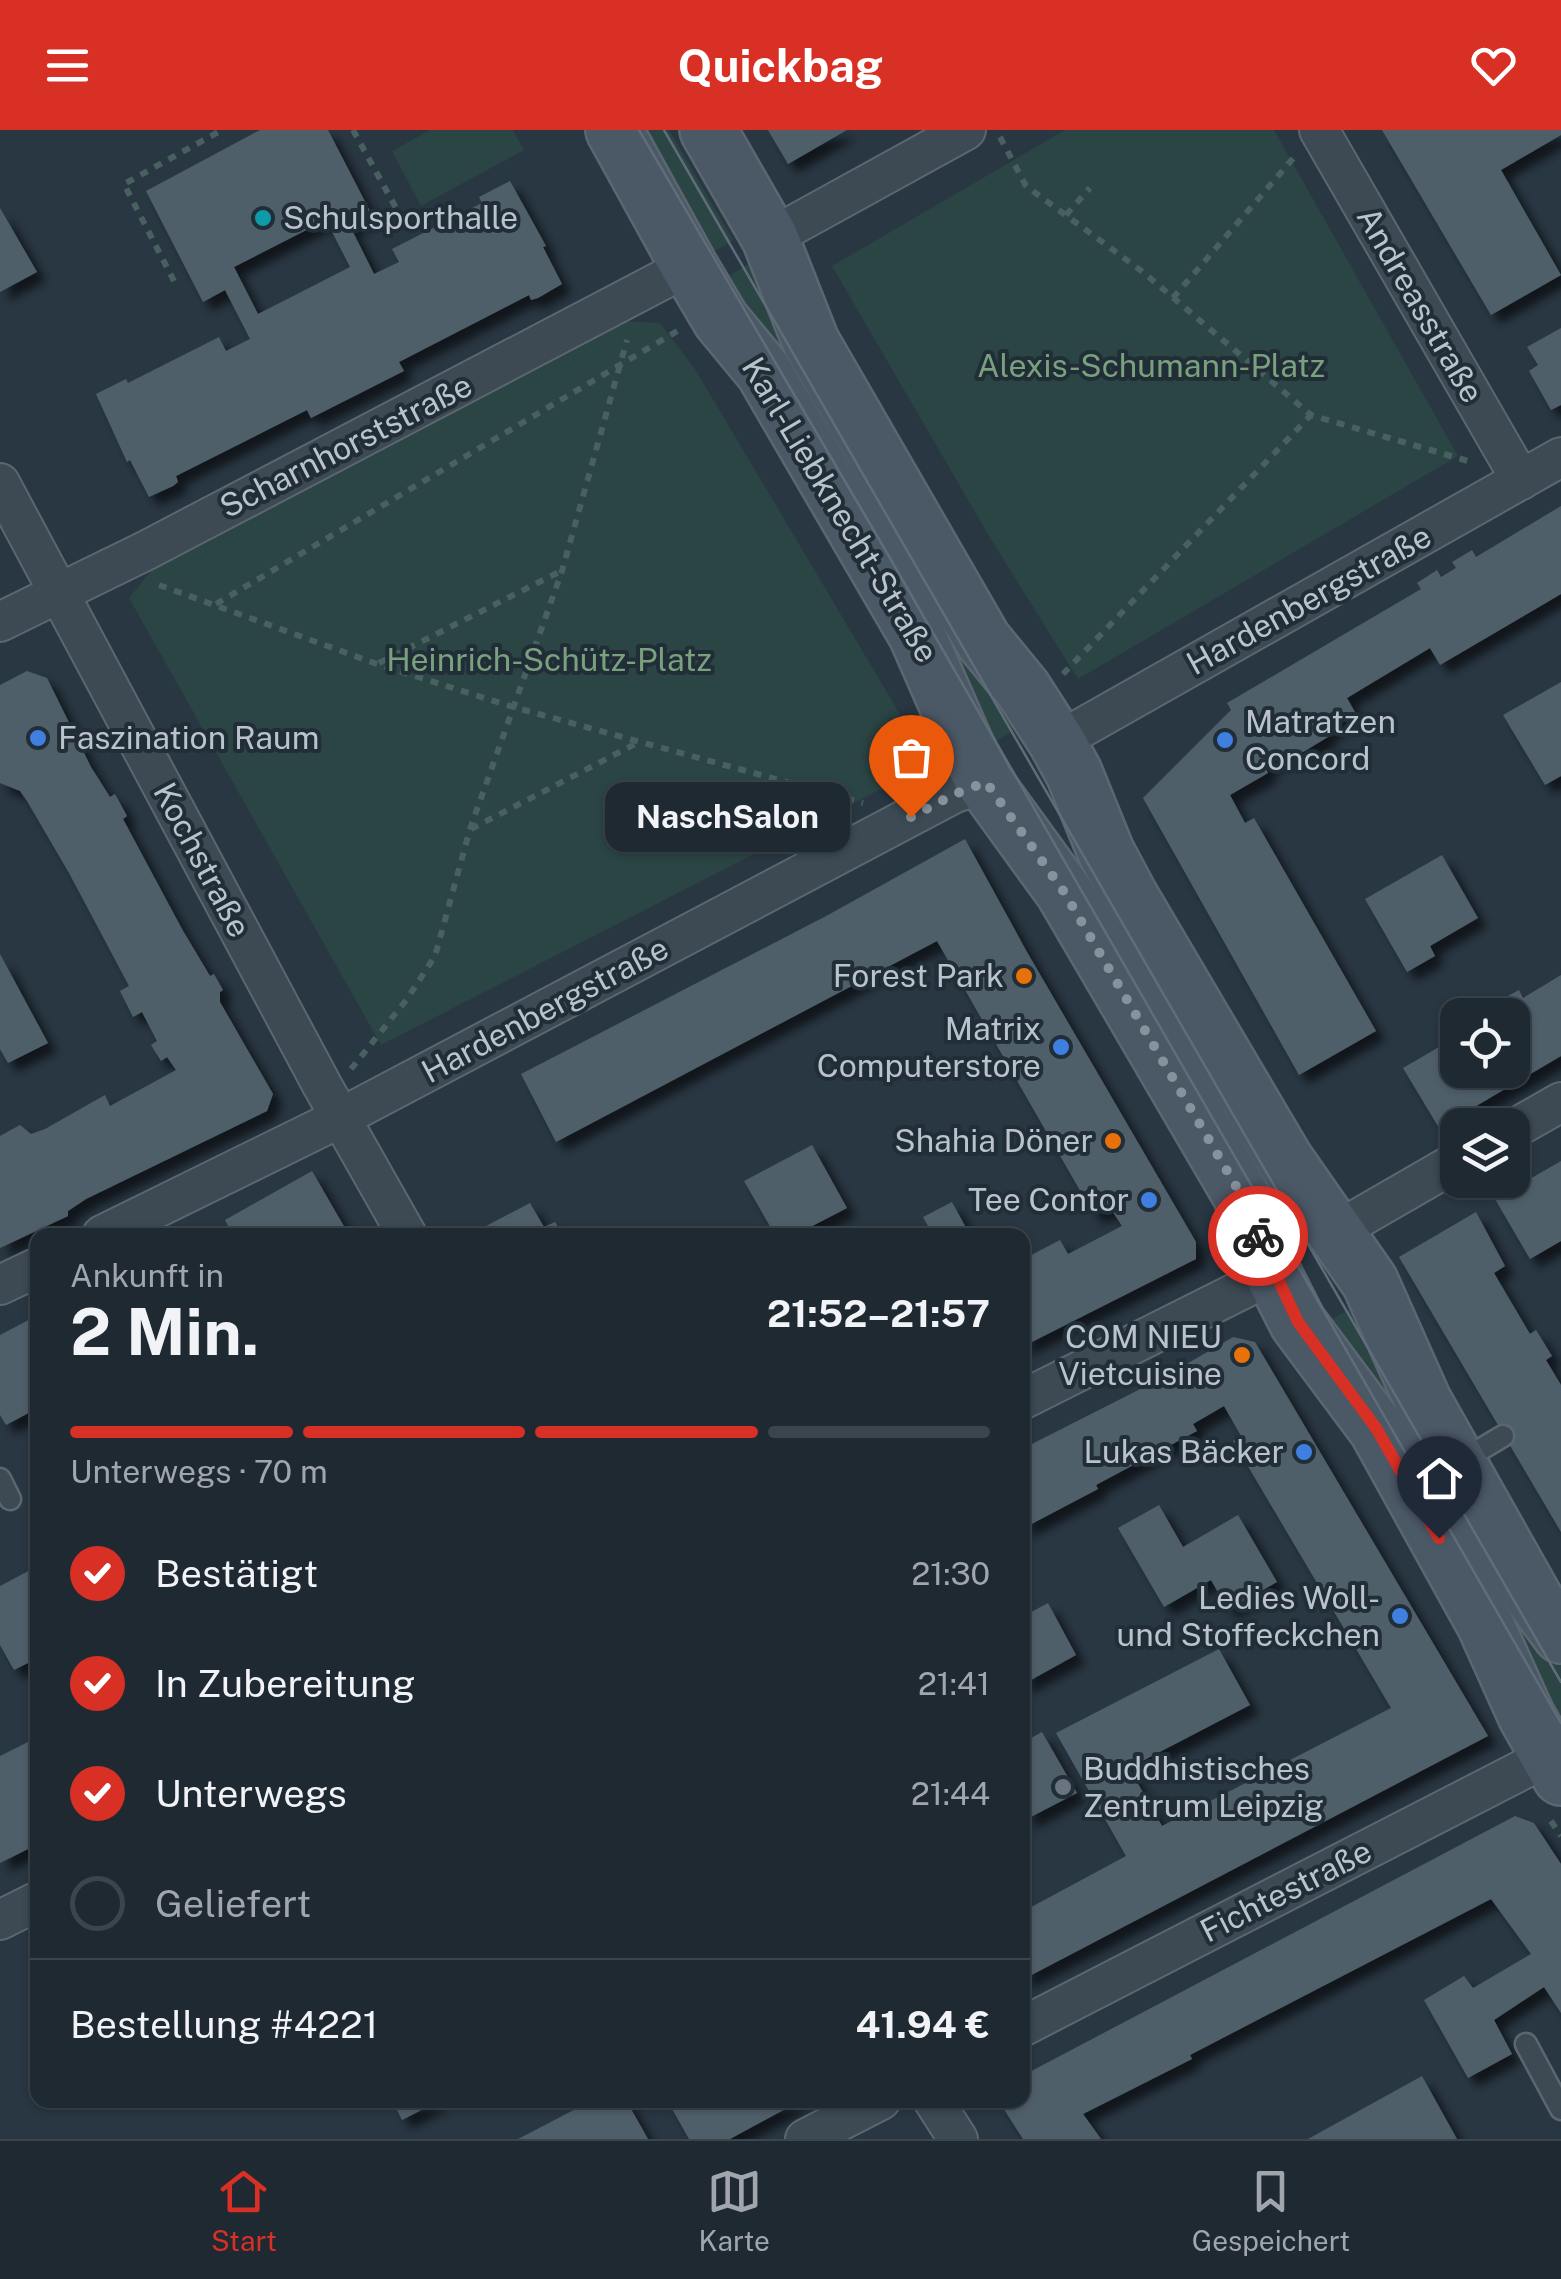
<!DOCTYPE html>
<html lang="de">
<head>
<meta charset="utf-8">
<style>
  body { margin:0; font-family:"Public Sans",sans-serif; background:#2c353e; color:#f1f3f6; height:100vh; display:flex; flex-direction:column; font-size:38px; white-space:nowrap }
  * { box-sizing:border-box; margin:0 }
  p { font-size:32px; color:#a1a6ac }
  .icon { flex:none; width:55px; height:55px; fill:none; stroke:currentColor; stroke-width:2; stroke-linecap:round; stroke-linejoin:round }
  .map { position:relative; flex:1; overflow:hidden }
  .sheet { position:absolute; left:30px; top:1098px; width:1000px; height:880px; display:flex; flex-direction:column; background:#1f2932; border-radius:20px; box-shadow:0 2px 8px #0004,0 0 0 2px #3c454d }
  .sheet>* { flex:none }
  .buttons { position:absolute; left:1440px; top:868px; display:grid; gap:20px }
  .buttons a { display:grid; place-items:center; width:90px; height:90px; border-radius:20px; background:#1f2932; box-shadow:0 2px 8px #0004,0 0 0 2px #3c454d; font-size:50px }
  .pin { position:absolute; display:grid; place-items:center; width:85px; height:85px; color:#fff; margin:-102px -42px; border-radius:50% 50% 50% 0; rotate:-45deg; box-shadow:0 0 10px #0007 }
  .pin .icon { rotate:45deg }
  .courier { position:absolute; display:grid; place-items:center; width:100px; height:100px; margin:-50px; border:8px solid #d93025; border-radius:50%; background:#fff; color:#222; box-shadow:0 2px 12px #0007 }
  .bubble { position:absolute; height:70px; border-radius:20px; background:#1f2932; box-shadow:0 2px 8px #0004,0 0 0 2px #3c454d; font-size:32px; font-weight:700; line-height:70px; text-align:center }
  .summary em { font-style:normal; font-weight:700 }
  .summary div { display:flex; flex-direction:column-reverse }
  .summary { display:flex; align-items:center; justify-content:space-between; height:170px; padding:0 40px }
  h1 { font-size:65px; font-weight:700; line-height:75px }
  .bar { display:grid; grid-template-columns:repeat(4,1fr); gap:15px 10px; align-content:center; height:120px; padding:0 40px }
  .bar i { height:12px; border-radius:8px; background:#3c454d }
  .bar .selected { background:#d93025 }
  .bar p { grid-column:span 4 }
  .line { display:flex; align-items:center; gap:25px; padding:0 40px; border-top:2px solid #3c454d }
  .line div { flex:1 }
  ol { padding:0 40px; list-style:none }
  li { display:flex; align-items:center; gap:30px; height:110px }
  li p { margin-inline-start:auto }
  li .icon { padding:10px; border-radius:50%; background:#d93025; color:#fff; stroke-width:4 }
  li:last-child { color:#a1a6ac }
  li i { width:55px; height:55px; border:5px solid #3c454d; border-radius:50% }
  header { display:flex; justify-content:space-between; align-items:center; height:130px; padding:0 40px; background:#d93025; color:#fff; font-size:45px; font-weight:700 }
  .menu { display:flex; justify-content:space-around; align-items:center; height:140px; border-top:2px solid #3c454d; background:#1f2932; font-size:28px; color:#a1a6ac }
  .menu a { display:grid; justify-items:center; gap:5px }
  .menu .selected { color:#d93025 }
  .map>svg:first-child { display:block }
  .green { fill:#2b4444 }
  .building { fill:#4f5f6b; fill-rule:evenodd; filter:url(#shadow) }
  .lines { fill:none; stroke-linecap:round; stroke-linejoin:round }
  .lane-casing { stroke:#5b6670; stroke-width:25 }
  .street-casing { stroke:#5b6670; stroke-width:42 }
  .secondary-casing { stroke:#5b6670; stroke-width:60 }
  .path { stroke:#496060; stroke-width:6; stroke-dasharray:8 8; stroke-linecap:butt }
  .lane { stroke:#3d4953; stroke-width:20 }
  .street { stroke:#3d4953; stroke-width:38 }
  .secondary { stroke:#4b5866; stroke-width:55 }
  .tram { stroke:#5f6d7a; stroke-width:2.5 }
  .done { stroke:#87929c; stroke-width:10; stroke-dasharray:0 18 }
  .route { stroke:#d93025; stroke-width:12 }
  .culture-dot { fill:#0f9aa8; stroke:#212e38; stroke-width:4 }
  .shop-dot { fill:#3f7fe0; stroke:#212e38; stroke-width:4 }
  .food-dot { fill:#e8710a; stroke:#212e38; stroke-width:4 }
  .worship-dot { fill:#6b7280; stroke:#212e38; stroke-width:4 }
  .labels { text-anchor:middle; stroke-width:8; stroke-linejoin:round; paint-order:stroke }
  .poi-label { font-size:32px; fill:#bac3cc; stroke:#212e38; text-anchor:end }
  .street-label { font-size:32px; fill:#bac3cc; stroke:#212e38 }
  .park-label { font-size:32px; fill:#7aa17e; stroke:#212e38 }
</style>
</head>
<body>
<header><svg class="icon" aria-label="menu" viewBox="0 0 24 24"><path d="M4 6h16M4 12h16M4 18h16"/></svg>Quickbag<svg class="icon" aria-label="heart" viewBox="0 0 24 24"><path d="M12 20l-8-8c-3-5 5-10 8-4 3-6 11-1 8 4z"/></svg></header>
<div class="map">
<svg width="1561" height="2009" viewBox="0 0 1561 2009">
  <defs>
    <filter id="shadow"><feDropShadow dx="9" dy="9" stdDeviation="5" flood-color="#0009"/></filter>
  </defs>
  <rect width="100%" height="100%" fill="#293743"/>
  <g class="green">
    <polygon points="430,0 513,0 524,20 421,76 392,21"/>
    <polygon points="637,0 669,0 733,110 708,125"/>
    <polygon points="1065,0 1274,0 1458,326 1078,549 989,406 832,136"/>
    <polygon points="748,134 1033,589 978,622 723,150"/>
    <polygon points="619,191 660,193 695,239 894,574 928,635 381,915 129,468 155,436"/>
    <polygon points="1353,1177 1561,1520 1561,1589 1543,1599 1325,1193"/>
  </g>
  <g class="building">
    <path d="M260,0h68l44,85 -22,11 24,48 25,-12 -7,-13 90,-46 -3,-6 31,-16 36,65 -3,1 19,37 -24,14 -7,2 -2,-5 -130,67 5,9 -93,47 -4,-8 -131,66 2,6 -5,4 -24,11 -19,-37 -3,2 -31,-68 30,-15 2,4 91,-46 7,14 24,-12 -25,-49 -22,12 -57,-111zM326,90l24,47 -92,47 -24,-47z"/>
    <polygon points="768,0 847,0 788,34"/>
    <polygon points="1382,0 1561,0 1561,5 1501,40 1561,145 1491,185"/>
    <polygon points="0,78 37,142 0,162"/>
    <polygon points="1561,198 1561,275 1551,280 1529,241 1538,235 1527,217"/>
    <polygon points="1561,376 1561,464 1440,535 1430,518 1347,568 1356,584 1325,603 1328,607 1295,627 1291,621 1265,637 1268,643 1230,665 1245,693 1254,688 1376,901 1299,945 1143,668 1231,580 1227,573 1421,459 1417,453 1437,440 1441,447 1456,438 1452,432 1472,420 1476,427"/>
    <polygon points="27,541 47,548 91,637 110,667 115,664 127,686 123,689 182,799 210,846 214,844 223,860 220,862 220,872 273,964 267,981 86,1069 68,1081 68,1086 0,1118 0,1006 20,995 31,1004 45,999 105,965 110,976 176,940 167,927 161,931 151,915 157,911 142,882 133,887 120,861 129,856 69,743 27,671 20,661 0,653 0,555"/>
    <polygon points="1561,552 1561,646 1545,655 1503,585"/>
    <polygon points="965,709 1027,822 1196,1112 1196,1129 1022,1217 1022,1130 1060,1110 1068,1124 1122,1096 1111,1079 1094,1085 937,811 556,1012 521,944 828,785"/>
    <polygon points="1442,725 1478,788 1430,816 1435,826 1407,842 1365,769"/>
    <polygon points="0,824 48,913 8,933 0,919"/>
    <polygon points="1561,845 1561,926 1439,998 1403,938 1458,906 1458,940 1512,940 1512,885 1493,885 1511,875 1506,867 1519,860 1523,868"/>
    <polygon points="812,1015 847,1078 795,1105 775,1105 744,1051"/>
    <polygon points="1561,1031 1561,1111 1530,1129 1495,1069"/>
    <polygon points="312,1041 349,1105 233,1105 225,1090"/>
    <polygon points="952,1072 970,1105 933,1105 923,1087"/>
    <polygon points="530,1073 544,1097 555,1092 563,1105 469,1105"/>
    <polygon points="1476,1082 1505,1136 1494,1143 1530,1204 1536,1200 1552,1226 1546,1230 1561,1255 1561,1402 1399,1127"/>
    <polygon points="38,1185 38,1278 6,1295 0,1285 0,1205"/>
    <polygon points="1233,1207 1255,1212 1488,1606 1022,1850 1022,1782 1126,1726 1056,1603 1219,1519 1250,1575 1129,1638 1162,1696 1391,1578 1233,1311 1241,1306 1224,1276 1193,1294 1197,1301 1096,1355 1098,1359 1022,1399 1022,1319 1166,1246"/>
    <polygon points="1159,1375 1183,1417 1238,1385 1277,1452 1228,1480 1211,1450 1164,1477 1118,1398"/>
    <polygon points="38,1436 38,1528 14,1540 0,1515 0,1456"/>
    <polygon points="1048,1473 1076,1525 1022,1555 1022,1487"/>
    <polygon points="1042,1602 1077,1663 1025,1690 1022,1613"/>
    <polygon points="38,1607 38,1714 0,1733 0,1626"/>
    <polygon points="1515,1686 1534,1693 1561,1734 1561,1883 1544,1857 1494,1890 1512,1924 1468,1948 1424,1870 1464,1846 1473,1858 1531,1824 1491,1769 1190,1925 1192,1929 1083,1984 1101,2009 1023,2009 998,1970 1022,1970 1022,1946"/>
    <polygon points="1422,1946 1457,2009 1308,2009"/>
    <polygon points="392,1970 441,1970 402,1990"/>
    <polygon points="593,1970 626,1970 648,2009 518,2009"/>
    <polygon points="667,1970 802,1970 730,2009 689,2009"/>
  </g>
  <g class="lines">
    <defs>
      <g id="lane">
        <polyline points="1458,1333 1503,1306"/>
        <polyline points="0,1349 10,1369"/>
        <polyline points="1526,1914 1561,1979"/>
      </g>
      <g id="street">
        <polyline points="1319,0 1521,350"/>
        <polyline points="770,108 966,0"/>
        <polyline points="0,353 322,955 407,1105"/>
        <polyline points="0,492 147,420 689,136"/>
        <polyline points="1057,612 1561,327"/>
        <polyline points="1512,1000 1561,972"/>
        <polyline points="1335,1102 1458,1031"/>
        <polyline points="102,1105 340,988 955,663 985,653"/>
        <polyline points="0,1155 38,1137"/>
        <polyline points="1022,1270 1273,1144"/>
        <polyline points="0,1790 38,1771"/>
        <polyline points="1022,1897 1549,1626"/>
        <polyline points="933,1970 958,2009"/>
        <polyline points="805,2009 881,1970"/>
      </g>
      <g id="secondary">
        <polyline points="614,0 689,136 721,190 764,242 917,505 967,619 985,653 1064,762 1240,1063 1273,1144 1298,1193 1377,1299 1485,1494 1526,1585 1561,1647"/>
        <polyline points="708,0 770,108 811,212 983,510 1023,559 1057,612 1074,643 1106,722 1130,767 1285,1030 1370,1152 1423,1271 1535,1470 1561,1505"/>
      </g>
    </defs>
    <use href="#lane" class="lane-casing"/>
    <use href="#street" class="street-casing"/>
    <use href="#secondary" class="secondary-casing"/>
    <g class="path">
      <polyline points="353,0 401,87"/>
      <polyline points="1000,7 1026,56 1143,142 1311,285 1468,331"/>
      <polyline points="1066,85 1090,58"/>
      <polyline points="174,151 124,54 222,0"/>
      <polyline points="1173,168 1296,25"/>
      <polyline points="159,455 377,534 513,577 863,673"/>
      <polyline points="216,474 679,200"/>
      <polyline points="379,533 559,442"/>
      <polyline points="1063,544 1311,285"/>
      <polyline points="471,699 641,611"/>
      <polyline points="351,939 407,869 435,826 470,699 562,441 627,210"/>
      <polyline points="1551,1691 1561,1706"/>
    </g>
    <use href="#lane" class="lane"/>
    <use href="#street" class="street"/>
    <use href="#secondary" class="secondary"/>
    <g class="tram">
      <polyline points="639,0 883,416 1561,1593"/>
      <polyline points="664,0 1561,1552"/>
    </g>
  </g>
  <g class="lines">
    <polyline class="done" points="911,687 955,664 986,652 1064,762 1240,1063 1258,1106"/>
    <polyline class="route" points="1258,1106 1298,1192 1376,1298 1439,1408"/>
  </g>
  <circle class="culture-dot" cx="263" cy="88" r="10"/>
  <g class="shop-dot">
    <circle cx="38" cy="608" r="10"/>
    <circle cx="1225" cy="610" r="10"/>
    <circle cx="1061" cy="917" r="10"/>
    <circle cx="1149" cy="1070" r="10"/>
    <circle cx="1304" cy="1322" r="10"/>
    <circle cx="1400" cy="1486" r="10"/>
  </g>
  <g class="food-dot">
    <circle cx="1024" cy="846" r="10"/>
    <circle cx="1113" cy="1011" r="10"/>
    <circle cx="1242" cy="1225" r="10"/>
  </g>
  <circle class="worship-dot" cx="1063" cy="1657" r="10"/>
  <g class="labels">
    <g class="poi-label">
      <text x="283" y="99" text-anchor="start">Schulsporthalle</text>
      <text x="1245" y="603" text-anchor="start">Matratzen<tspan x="1245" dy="37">Concord</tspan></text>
      <text x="58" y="619" text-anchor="start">Faszination Raum</text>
      <text x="1004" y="857">Forest Park</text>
      <text x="1041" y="910">Matrix<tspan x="1041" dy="37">Computerstore</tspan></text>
      <text x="1093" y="1022">Shahia Döner</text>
      <text x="1129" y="1081">Tee Contor</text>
      <text x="1222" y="1218">COM NIEU<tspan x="1222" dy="37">Vietcuisine</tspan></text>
      <text x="1284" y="1333">Lukas Bäcker</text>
      <text x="1380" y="1479">Ledies Woll-<tspan x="1380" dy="37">und Stoffeckchen</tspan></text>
      <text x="1083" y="1650" text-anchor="start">Buddhistisches<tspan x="1083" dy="37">Zentrum Leipzig</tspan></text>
    </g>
    <g class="street-label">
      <text transform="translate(1420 175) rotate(60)" y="11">Andreasstraße</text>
      <text transform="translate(346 316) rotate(-27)" y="11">Scharnhorststraße</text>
      <text transform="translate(840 380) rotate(59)" y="11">Karl-Liebknecht-Straße</text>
      <text transform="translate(1309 470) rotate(-29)" y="11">Hardenbergstraße</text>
      <text transform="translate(202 730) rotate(62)" y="11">Kochstraße</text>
      <text transform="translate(545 880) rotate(-28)" y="11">Hardenbergstraße</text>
      <text transform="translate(1286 1761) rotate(-27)" y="11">Fichtestraße</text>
    </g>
    <g class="park-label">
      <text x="1151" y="247">Alexis-Schumann-Platz</text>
      <text x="549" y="541">Heinrich-Schütz-Platz</text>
    </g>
  </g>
</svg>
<div class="buttons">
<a><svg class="icon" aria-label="locate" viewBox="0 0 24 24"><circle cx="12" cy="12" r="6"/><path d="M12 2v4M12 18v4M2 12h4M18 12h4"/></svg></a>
<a><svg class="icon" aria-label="layers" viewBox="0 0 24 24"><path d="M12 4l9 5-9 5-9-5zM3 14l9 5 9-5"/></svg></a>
</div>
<div class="pin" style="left:911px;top:687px;background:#ea580c"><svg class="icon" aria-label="bag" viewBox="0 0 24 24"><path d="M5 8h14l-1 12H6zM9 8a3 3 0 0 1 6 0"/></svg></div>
<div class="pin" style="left:1439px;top:1408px;background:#1f2937"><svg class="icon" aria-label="home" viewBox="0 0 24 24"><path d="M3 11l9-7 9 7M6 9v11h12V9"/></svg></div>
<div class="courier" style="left:1258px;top:1106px"><svg class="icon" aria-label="bike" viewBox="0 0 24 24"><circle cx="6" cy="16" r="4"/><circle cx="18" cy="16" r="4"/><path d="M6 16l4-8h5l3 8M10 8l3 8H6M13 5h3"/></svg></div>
<div class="bubble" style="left:605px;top:652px;width:245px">NaschSalon</div>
<section class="sheet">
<div class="summary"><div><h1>2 Min.</h1><p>Ankunft in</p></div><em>21:52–21:57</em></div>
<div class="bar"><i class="selected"></i><i class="selected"></i><i class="selected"></i><i></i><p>Unterwegs · 70 m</p></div>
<ol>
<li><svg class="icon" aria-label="check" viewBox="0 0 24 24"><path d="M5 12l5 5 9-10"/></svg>Bestätigt<p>21:30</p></li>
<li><svg class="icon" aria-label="check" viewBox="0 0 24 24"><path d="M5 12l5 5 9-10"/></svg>In Zubereitung<p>21:41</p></li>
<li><svg class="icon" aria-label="check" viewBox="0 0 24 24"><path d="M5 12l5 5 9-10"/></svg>Unterwegs<p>21:44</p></li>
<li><i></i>Geliefert</li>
</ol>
<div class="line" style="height:130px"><div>Bestellung #4221</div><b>41.94 €</b></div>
</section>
</div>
<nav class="menu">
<a class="selected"><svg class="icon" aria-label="home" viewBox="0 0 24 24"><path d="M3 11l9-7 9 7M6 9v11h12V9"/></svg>Start</a>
<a><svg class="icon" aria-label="map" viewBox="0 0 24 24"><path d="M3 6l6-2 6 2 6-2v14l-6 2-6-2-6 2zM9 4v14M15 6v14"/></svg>Karte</a>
<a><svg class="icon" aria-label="saved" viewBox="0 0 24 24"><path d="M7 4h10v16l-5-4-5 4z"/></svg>Gespeichert</a>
</nav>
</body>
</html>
